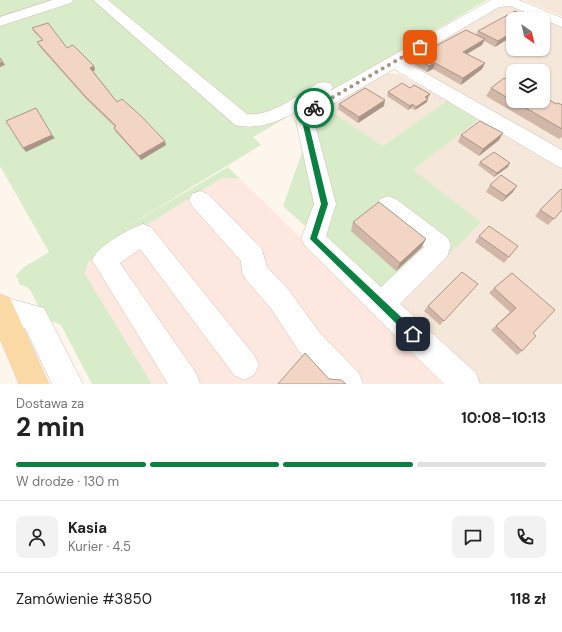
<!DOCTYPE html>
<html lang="pl">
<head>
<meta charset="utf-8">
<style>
  body { margin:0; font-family:"DM Sans",sans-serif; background:#f2f2f2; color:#222; height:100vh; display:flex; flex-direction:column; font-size:15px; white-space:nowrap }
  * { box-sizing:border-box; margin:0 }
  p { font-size:13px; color:#767676 }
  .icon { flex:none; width:22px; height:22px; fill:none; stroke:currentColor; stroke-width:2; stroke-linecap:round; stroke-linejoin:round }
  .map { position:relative; height:384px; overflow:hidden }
  .drawer { display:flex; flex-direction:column; background:#fff; flex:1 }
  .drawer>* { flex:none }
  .needle { width:26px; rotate:146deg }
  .tools { position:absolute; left:506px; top:12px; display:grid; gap:8px }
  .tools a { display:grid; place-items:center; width:44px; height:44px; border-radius:8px; background:#fff; box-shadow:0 1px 3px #0004; font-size:20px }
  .pin { position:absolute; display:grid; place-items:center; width:34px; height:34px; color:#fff; margin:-17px; border-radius:8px; box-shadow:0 2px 6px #0006 }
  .courier { position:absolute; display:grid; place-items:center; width:40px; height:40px; margin:-20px; border:3px solid #0b8043; border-radius:50%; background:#fff; color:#222; box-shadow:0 1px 5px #0007 }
  .overview em { font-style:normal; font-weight:700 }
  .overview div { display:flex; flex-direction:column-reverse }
  .overview { display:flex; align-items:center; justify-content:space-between; height:68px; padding:0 16px }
  h1 { font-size:26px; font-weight:700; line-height:30px }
  .bar { display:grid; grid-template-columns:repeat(4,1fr); gap:6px 4px; align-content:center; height:48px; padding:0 16px }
  .bar i { height:5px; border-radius:3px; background:#e0e0e0 }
  .bar .selected { background:#0b8043 }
  .bar p { grid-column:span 4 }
  .line { display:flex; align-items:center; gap:10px; padding:0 16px; border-top:1px solid #e0e0e0 }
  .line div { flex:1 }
  .round { display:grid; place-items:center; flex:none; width:42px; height:42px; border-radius:8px; background:#f2f2f2 }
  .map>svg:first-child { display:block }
  .residential { fill:#f5e8da; fill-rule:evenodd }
  .commercial { fill:#fde8e0 }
  .green { fill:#d8ecc9 }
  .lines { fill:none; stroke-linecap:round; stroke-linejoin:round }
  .minor-casing { stroke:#d1beb0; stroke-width:1 }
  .major-casing { stroke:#dad1cd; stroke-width:1 }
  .minor { fill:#fff; fill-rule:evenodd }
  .major { fill:#fbd9a5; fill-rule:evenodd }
  .wall { fill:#d1b7a8 }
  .shaded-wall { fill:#aa9588 }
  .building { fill:#f3d5c3; stroke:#aa9588 }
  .route { fill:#0b8043 }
  .done { stroke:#a89285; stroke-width:4; stroke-dasharray:0 7.2 }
</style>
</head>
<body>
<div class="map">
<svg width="562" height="384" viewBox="0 0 562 384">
  <rect width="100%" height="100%" fill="#fdf6ec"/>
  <g class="residential">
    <polygon points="523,0 562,0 562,16"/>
    <path d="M500,4h7l36,15h-30v30h30v-30l19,8v127l-158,-92zM513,71h30v30h-30z"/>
    <polygon points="386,73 399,74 448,100 383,146 328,109"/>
    <polygon points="481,118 562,169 562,384 481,384 396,308 413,170"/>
  </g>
  <polygon class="commercial" points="222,178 240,179 451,384 152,384 85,274 88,262"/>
  <g class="green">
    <polygon points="0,0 487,0 253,137 261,145 123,229 228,167 240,179 222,178 88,262 85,274 152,384 92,384 61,325 44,318 31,291 27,287 20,285 16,275 24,267 49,252 0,166 0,26 49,10 0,25"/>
    <polygon points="448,100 481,118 413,170 481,222 396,308 283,206 315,116 328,109 383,146"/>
  </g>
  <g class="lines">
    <defs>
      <g id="minor">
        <polygon points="52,0 73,0 71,3 0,26 0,17"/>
        <path d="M93,0h15l139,114c25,3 50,-19 71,-31l6,-1 6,1 3,4 -3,4 161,-91h28l43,18v9l-52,-21 -11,1 -93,55 156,88v18l-7,-3 -161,-96 -71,41 -5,4 -4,7 22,83 -10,32 55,51 43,-40 -44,-36 -3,-6 3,-6 8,-3 8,3 52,39 3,7 -4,12 -47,47 76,69 4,11h-36l-139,-138 -4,-7 13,-35 -18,-83 7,-13c-21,12 -43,23 -68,17z"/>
        <polygon points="200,191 208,194 262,249 267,267 288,289 320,333 359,373 363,384 328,384 300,353 270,307 246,280 242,272 241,261 192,206 189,200 192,194"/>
        <path d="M143,224l8,3 103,128 5,10 -5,10 -10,5 -10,-5 -94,-126 -20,14 76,110 4,11h-32l-76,-124c6,-14 36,-31 51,-36z"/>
        <polygon points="0,296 44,308 83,384 52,384 25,328 0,322"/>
      </g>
      <polygon id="major" points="0,294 10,298 49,384 19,384 0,339"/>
    </defs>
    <use href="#minor" class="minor-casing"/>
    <use href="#major" class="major-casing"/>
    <use href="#minor" class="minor"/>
    <use href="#major" class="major"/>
  </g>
  <g class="wall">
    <polygon points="513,19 513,36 495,47 484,41 482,45 467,54 485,63 482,69 461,85 433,69 427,72 415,65 417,59 418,58 419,55 476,35 478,31"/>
    <polygon points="32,28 67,48 94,66 95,70 93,71 117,102 166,145 141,160 115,131 114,128 115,127 87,100 39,46 37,42 42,40 34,32"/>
    <polygon points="513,83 513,101 543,101 562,105 562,137 559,139 486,96 491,88"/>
    <polygon points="410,88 428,98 427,98 427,102 415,110 411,108 408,110 387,96 388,92"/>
    <polygon points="339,104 384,106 358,123 338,109"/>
    <polygon points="461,135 499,140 479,156 458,142"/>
    <polygon points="480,162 508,167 494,177 478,165"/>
    <polygon points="490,185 513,192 502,202 486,192"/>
    <polygon points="540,210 562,210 548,225 535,216"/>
    <polygon points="353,222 426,239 421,248 396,271 351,231"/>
    <polygon points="479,236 518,246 504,263 475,242"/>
    <polygon points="512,273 533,333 522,351 517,355 491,330 510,312 489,293 494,288"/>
    <polygon points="478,284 440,325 424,311 428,306"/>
  </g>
  <g class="shaded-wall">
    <polygon points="513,32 513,36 495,47 498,41"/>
    <polygon points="485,39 482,45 460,58 463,52"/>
    <polygon points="3,62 5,65 0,67 0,63"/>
    <polygon points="435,63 433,69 427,72 429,66"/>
    <polygon points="485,63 482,69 461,85 463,78"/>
    <polygon points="94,66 95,70 92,72 90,68"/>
    <polygon points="430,94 428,98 424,100 425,97"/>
    <polygon points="428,99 427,102 415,110 416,107"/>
    <polygon points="385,100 384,106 358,123 359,117"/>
    <polygon points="412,104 411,108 408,110 410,106"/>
    <polygon points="503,133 499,140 479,156 483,149"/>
    <polygon points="52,135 55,138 26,152 23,148"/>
    <polygon points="165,141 166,145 141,160 139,156"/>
    <polygon points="510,163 508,167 494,177 497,173"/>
    <polygon points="517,186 513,192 502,202 506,196"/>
    <polygon points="426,239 421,248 396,271 400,263"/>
  </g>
  <g class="building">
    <polygon points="515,11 522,15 524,13 537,19 513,19 513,32 498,41 478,31"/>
    <polygon points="48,23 67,48 73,45 94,66 90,68 117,102 122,99 141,116 165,141 139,156 114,128 116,126 85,96 37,42 43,40 32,28"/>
    <polygon points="466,30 485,39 463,52 485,63 463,78 435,63 429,66 417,59 421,57 419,55"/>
    <polygon points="0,58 3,62 0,63"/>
    <polygon points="504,78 513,83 513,101 491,88"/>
    <polygon points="402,83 410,88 414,85 430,94 425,97 428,99 416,107 412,104 410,106 388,92"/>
    <polygon points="365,88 385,100 359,117 339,104"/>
    <polygon points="543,96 556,104 558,103 562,105 562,129 514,101 543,101"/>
    <polygon points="36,108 52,135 23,148 6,121"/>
    <polygon points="480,121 503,133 483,149 461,135"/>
    <polygon points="494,152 510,163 497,173 480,162"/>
    <polygon points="501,175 517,186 506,196 490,185"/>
    <polygon points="561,189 562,190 562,210 554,219 540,210"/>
    <polygon points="379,202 426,239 400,263 353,222"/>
    <polygon points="489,226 518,246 509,257 479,236"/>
    <polygon points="462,272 478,284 444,321 428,306"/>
    <polygon points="512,273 555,310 533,333 536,336 522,351 496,326 516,308 494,288"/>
    <polygon points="305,353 329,379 341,380 346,384 278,384"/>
  </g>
  <polygon class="route" points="312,107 317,108 308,121 328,204 317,238 416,331 416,337 410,337 310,239 321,204 302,121"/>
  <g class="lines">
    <polyline class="done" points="314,108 420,47"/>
  </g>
</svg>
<div class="tools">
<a><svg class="needle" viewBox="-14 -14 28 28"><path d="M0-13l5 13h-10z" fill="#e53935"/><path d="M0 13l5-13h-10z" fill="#767676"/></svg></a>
<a><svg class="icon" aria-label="layers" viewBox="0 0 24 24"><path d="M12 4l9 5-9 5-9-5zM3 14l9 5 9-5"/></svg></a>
</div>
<div class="pin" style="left:420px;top:47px;background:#ea580c"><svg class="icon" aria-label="bag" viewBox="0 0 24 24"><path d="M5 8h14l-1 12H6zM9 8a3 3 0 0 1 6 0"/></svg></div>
<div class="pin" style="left:413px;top:334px;background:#1f2937"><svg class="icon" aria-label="home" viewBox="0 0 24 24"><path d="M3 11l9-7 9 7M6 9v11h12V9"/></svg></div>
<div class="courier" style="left:314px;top:108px"><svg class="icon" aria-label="bike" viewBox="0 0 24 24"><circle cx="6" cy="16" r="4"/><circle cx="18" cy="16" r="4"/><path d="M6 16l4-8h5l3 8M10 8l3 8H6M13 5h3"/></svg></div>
</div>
<section class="drawer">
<div class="overview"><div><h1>2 min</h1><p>Dostawa za</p></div><em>10:08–10:13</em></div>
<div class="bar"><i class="selected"></i><i class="selected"></i><i class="selected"></i><i></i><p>W drodze · 130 m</p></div>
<div class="line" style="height:72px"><a class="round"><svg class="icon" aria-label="person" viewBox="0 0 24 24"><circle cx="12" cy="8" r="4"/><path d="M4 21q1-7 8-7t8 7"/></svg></a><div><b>Kasia</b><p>Kurier · 4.5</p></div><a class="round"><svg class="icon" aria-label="chat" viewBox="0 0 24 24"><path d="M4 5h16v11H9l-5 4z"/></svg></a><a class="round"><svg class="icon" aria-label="phone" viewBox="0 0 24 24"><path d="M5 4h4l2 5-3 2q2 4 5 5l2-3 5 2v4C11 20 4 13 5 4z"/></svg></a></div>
<div class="line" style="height:52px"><div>Zamówienie #3850</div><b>118 zł</b></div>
</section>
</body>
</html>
